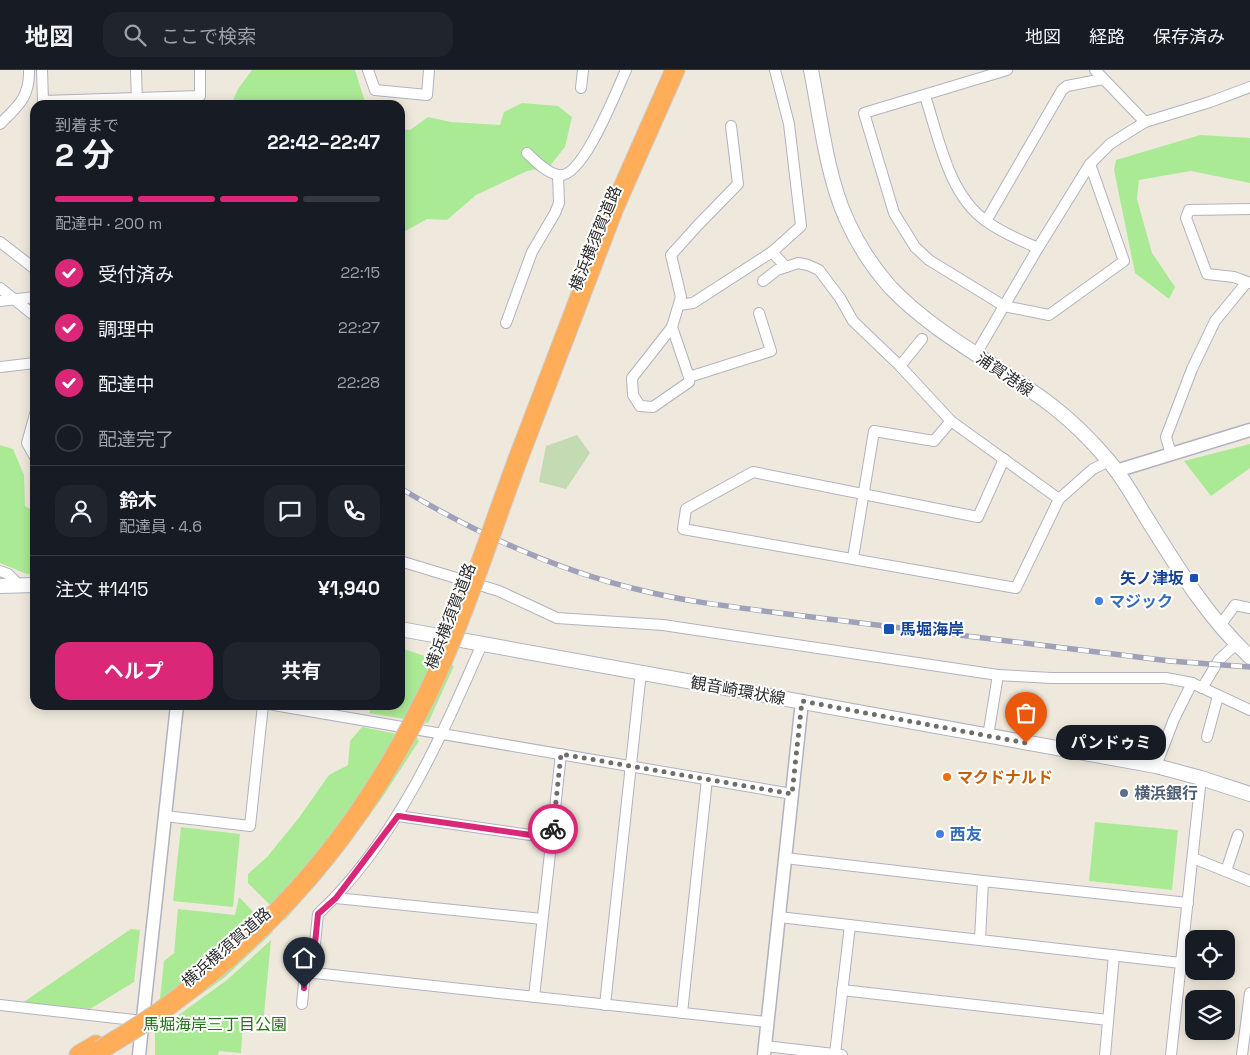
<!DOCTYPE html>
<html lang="ja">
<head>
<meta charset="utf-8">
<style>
  body { margin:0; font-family:"Space Grotesk","Noto Sans JP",sans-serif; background:#20242c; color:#f1f3f6; height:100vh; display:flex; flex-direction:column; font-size:19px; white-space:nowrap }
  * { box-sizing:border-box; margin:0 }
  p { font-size:16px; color:#9ea1a6 }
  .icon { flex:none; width:28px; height:28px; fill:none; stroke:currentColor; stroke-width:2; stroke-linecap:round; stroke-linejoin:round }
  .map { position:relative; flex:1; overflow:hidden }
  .panel { position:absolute; left:30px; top:30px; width:375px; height:610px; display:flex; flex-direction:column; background:#171b24; border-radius:15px; box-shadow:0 2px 12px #0003 }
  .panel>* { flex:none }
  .controls { position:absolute; left:1185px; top:860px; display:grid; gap:10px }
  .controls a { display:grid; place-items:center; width:50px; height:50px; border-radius:10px; background:#171b24; box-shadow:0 2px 12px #0003; font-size:25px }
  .pin { position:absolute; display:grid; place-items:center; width:42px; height:42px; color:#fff; margin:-51px -21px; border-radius:50% 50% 50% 0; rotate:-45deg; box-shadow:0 0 5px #0007 }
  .pin .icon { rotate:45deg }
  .courier { position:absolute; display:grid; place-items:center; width:50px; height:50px; margin:-25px; border:4px solid #db2777; border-radius:50%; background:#fff; color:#222; box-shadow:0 1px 6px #0007 }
  .bubble { position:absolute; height:35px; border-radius:15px; background:#171b24; box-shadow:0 2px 12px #0003; font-size:16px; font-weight:700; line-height:35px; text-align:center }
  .headline em { font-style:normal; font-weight:700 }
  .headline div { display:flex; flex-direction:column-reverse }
  .headline { display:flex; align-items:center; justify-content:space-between; height:85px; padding:0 25px }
  h1 { font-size:32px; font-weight:700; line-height:38px }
  .bar { display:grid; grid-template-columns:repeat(4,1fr); gap:8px 5px; align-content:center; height:60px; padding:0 25px }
  .bar i { height:6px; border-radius:4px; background:#363941 }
  .bar .active { background:#db2777 }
  .bar p { grid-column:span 4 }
  .line { display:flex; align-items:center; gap:12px; padding:0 25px; border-top:1px solid #363941 }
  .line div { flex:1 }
  .round { display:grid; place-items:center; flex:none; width:52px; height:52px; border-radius:15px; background:#20242c }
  ol { padding:0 25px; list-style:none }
  li { display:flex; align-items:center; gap:15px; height:55px }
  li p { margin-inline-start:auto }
  li .icon { padding:5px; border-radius:50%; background:#db2777; color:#fff; stroke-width:4 }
  li:last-child { color:#9ea1a6 }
  li i { width:28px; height:28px; border:2px solid #363941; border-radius:50% }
  .primary-button { display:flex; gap:10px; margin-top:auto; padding:10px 25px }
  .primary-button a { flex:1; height:58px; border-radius:15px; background:#db2777; color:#fff; font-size:20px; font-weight:700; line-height:58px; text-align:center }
  .primary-button a+a { background:#20242c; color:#f1f3f6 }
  header { display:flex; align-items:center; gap:30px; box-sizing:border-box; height:70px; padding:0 25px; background:#171b24; border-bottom:1px solid #363941 }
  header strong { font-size:24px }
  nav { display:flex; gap:28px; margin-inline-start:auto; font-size:18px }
  .search { width:350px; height:45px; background:#20242c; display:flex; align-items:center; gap:12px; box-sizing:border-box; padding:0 18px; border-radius:15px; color:#9ea1a6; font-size:19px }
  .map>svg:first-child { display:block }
  .green { fill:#abea95 }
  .cemetery { fill:#c3dab2 }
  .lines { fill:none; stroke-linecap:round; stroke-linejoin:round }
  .minor-casing { stroke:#b1b2c1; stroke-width:12 }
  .tertiary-casing { stroke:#b1b2c1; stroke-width:15 }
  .secondary-casing { stroke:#b1b2c1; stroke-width:16 }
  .motorway-casing { stroke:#ccc; stroke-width:21 }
  .minor { stroke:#fff; stroke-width:10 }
  .tertiary { stroke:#fff; stroke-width:12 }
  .secondary { stroke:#fff; stroke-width:14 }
  .motorway { stroke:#ffad58; stroke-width:19 }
  .rail-casing { stroke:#9fa1b8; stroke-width:5.5 }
  .rail { stroke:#fff; stroke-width:4; stroke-dasharray:11; stroke-linecap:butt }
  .motorway-bridge-casing { stroke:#ccc; stroke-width:21; stroke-linecap:butt }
  .motorway-bridge { stroke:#ffad58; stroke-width:19 }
  .done { stroke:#706e6a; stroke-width:5; stroke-dasharray:0 9 }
  .route { stroke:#db2777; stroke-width:6 }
  .transit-dot { fill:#1a4fb4; stroke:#fff; stroke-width:2 }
  .shop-dot { fill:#3f7fe0; stroke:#fff; stroke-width:2 }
  .food-dot { fill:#e8710a; stroke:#fff; stroke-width:2 }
  .service-dot { fill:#5c6f8a; stroke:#fff; stroke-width:2 }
  .labels { text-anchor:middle; stroke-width:4; stroke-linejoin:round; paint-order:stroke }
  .street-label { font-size:16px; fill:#2c2c2c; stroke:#fff }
  .transit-label { font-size:16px; font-weight:bold; fill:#164399; stroke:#fff; text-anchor:end }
  .shop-label { font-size:16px; font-weight:bold; fill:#366cbe; stroke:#fff; text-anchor:start }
  .food-label { font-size:16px; font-weight:bold; fill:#c56008; stroke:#fff; text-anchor:start }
  .service-label { font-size:16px; font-weight:bold; fill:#4e5e75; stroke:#fff; text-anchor:start }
  .park-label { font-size:16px; fill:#1f7213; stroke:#fff }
</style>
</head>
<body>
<header>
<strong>地図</strong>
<div class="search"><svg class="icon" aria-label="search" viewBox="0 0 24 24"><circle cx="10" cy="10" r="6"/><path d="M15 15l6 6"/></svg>ここで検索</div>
<nav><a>地図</a><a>経路</a><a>保存済み</a></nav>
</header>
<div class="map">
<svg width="1250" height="985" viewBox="0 0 1250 985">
  <rect width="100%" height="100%" fill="#efe9dd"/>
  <g class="green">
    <polygon points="252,0 355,0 366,35 231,35 238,19"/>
    <polygon points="522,33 558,36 572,47 565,77 549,97 527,101 476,125 447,150 427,149 400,164 400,59 410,60 428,47 451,52 500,55 504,42"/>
    <polygon points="1200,65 1250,68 1250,113 1191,101 1139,110 1137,129 1152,183 1175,217 1169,229 1135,203 1114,100 1116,90"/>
    <polygon points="1250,374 1250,398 1211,426 1184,391"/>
    <polygon points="0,375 13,379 24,405 25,436 35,442 35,503 27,504 0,493"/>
    <polygon points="401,578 454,596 428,653 369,643 373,635 400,635"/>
    <polygon points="362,657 417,668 419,671 380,731 333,794 285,850 248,813 248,804 267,787 298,749 329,705 348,695 350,671"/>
    <polygon points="1095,752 1178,760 1172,820 1089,811"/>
    <polygon points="181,757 240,764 233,837 173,831"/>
    <polygon points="239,827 273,862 225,907 157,956 164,891 174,883 178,839 235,845"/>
    <polygon points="131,859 140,860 134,912 90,939 22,933"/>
    <polygon points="271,870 263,955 243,953 241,983 219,981 218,985 155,985 155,962 227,910"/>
  </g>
  <polygon class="cemetery" points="577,365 590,383 566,419 539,412 546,376"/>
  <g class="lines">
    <defs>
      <g id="minor">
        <polyline points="42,0 43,31 200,26 200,0"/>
        <polyline points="136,0 137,34"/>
        <polyline points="368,0 375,20 427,25 429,0"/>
        <polyline points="1007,0 864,43 894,143 915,177 929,190 1004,236 1049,245 1124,191 1090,94"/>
        <polyline points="1095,0 1145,52"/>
        <polyline points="581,18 583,0"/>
        <path d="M925,26c14,42 23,98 61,125 16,12 34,19 52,27"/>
        <path d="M0,54c18,-18 30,-27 29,-54"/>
        <polyline points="731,56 738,114 698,155 671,185 681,227 672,257 689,307 771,281 759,243"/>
        <path d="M527,83c8,8 21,21 32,22 24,4 58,-86 67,-105"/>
        <polyline points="1250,139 1189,140 1186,148 1207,204 1234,207 1250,213"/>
        <polyline points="986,151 1062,20 1067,16 1103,9"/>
        <polyline points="0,172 35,199"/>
        <polyline points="772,182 786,197"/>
        <polyline points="763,211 777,200 798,193 808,195 819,200 840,228 853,251 900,296 951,351 1059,429"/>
        <polyline points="0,218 35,246"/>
        <polyline points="0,231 35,227"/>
        <polyline points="679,235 693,233 772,182 801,156 789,54 775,0"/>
        <polyline points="506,253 532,182 555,143 559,133 558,105"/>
        <polyline points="672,257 632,308 633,325 640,336 653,337 689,312 689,307"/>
        <polyline points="976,284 1038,178 1090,94 1110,74 1145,52 1210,32 1250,17"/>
        <polyline points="900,296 922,269"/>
        <polyline points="0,297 35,293"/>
        <polyline points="35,344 27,373 35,387"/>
        <polyline points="1171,384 1166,367 1192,299 1215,251 1247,212"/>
        <polyline points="1004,389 978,447 753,402 686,439 683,459 1016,518 1059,429 1093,399 1109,391"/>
        <polyline points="853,488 874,361 934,371 951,351"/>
        <polyline points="400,491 499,521 557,548 663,555 998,605 1051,608 1166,608 1192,613 1250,640"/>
        <polyline points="0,501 8,504 19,515"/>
        <polyline points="1219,557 1235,535 1250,538"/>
        <polyline points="1202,618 1219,590 1236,574"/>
        <polyline points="274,635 792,724"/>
        <polyline points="988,666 998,605"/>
        <polyline points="1207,667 1218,626"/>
        <polyline points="1156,696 1174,649 1192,613"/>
        <polyline points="165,746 250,756 263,635"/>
        <polyline points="398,746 551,768"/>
        <polyline points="785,788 983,811"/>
        <polyline points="1193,788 1250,811"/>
        <polyline points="1226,801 1238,765"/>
        <polyline points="336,828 542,849"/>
        <polyline points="779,847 1181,893"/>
        <polyline points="980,870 983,811 1188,833"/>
        <path d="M312,903l6,-59c78,-73 122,-174 164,-270"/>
        <polyline points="842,920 1108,950"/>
        <polyline points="534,927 561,684"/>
        <polyline points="302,934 305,902 767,952"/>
        <polyline points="0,935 143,951"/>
        <polyline points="605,935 641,602"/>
        <polyline points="682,943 707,709"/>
        <polyline points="765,976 842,985"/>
        <polyline points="835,984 850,855"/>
        <polyline points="1105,985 1114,885"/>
        <polyline points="1171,985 1201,708"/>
        <polyline points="1242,985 1250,923"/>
      </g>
      <g id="tertiary">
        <polyline points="1116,401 1250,360"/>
        <polyline points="139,985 177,635"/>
        <polyline points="764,985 802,631"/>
      </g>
      <g id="secondary">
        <path d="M811,0c9,45 16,107 35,148 11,25 27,50 45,70 46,48 108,77 160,117 21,16 40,35 57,55 14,16 25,36 36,54 32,51 62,102 106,143"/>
        <polyline points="0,516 35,515"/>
        <polyline points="400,559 1156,696 1201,708 1250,724"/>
      </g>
      <g id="motorway">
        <polyline points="518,389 614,138 675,0"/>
        <polyline points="79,985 96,975"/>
      </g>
    </defs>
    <use href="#minor" class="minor-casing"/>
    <use href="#tertiary" class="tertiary-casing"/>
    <use href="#secondary" class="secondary-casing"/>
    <use href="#motorway" class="motorway-casing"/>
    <use href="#minor" class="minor"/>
    <use href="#tertiary" class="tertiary"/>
    <use href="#secondary" class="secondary"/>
    <use href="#motorway" class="motorway"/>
    <defs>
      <path id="rail" d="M400,418c77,46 157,83 244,103 45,11 90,16 135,22l391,48 80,6"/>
    </defs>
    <use href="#rail" class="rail-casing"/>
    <use href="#rail" class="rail"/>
    <defs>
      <path id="motorway-bridge" d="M100,980c26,-16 52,-31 76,-50 117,-87 198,-190 259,-322 32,-71 56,-147 83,-219"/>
    </defs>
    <use href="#motorway-bridge" class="motorway-bridge-casing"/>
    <use href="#motorway-bridge" class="motorway-bridge"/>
  </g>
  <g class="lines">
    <polyline class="done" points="553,759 561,684 792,724 802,631 1026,673"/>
    <polyline class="route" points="304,918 305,902 312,903 318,844 336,828 398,746 552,768 553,759"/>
  </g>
  <g class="transit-dot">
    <rect x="1189" y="503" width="10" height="10" rx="2.5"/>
    <rect x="883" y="553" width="12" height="12" rx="2.5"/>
  </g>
  <g class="shop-dot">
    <circle cx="1099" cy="531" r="5"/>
    <circle cx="940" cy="764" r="5"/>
  </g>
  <circle class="food-dot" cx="947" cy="707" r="5"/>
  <circle class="service-dot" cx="1124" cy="723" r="5"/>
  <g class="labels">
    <g class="street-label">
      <text transform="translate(595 168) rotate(-68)" y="6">横浜横須賀道路</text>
      <text transform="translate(1005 304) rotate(34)" y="6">浦賀港線</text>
      <text transform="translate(450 546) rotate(-69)" y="6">横浜横須賀道路</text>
      <text transform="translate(738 620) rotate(10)" y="6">観音崎環状線</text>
      <text transform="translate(226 877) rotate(-41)" y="6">横浜横須賀道路</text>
    </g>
    <g class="transit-label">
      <text x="1184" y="514">矢ノ津坂</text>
      <text x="900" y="565" text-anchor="start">馬堀海岸</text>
    </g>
    <g class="shop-label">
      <text x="1109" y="537">マジック</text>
      <text x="950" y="770">西友</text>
    </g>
    <g class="food-label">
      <text x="957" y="713">マクドナルド</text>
    </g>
    <g class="service-label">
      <text x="1134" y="729">横浜銀行</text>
    </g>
    <g class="park-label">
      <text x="215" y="960">馬堀海岸三丁目公園</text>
    </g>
  </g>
</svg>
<div class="controls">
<a><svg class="icon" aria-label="locate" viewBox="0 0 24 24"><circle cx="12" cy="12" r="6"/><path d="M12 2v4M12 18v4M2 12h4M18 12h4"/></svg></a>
<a><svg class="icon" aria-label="layers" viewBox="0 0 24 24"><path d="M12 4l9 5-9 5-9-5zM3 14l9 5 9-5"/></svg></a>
</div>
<div class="pin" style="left:1026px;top:673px;background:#ea580c"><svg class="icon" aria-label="bag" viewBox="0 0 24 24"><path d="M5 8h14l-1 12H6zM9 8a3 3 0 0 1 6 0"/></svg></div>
<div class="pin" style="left:304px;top:918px;background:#1f2937"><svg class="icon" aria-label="home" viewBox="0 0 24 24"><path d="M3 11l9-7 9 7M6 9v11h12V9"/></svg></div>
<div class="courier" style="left:553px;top:759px"><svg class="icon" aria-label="bike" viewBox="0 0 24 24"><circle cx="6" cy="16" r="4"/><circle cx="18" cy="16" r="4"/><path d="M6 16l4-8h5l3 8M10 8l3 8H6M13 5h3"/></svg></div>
<div class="bubble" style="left:1056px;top:655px;width:110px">パンドゥミ</div>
<section class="panel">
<div class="headline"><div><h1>2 分</h1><p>到着まで</p></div><em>22:42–22:47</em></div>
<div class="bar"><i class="active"></i><i class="active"></i><i class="active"></i><i></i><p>配達中 · 200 m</p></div>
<ol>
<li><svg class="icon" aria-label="check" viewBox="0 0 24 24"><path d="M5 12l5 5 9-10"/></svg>受付済み<p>22:15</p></li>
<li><svg class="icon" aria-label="check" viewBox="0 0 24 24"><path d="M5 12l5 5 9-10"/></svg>調理中<p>22:27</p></li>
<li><svg class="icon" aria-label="check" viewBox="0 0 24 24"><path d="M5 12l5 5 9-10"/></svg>配達中<p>22:28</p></li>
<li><i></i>配達完了</li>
</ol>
<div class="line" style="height:90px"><a class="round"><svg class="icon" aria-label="person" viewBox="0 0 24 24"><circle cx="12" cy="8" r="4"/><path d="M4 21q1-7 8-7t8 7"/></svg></a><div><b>鈴木</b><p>配達員 · 4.6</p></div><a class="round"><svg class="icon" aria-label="chat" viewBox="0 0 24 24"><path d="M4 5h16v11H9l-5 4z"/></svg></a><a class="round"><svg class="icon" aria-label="phone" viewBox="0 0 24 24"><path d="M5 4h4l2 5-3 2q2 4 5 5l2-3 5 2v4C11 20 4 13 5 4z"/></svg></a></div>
<div class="line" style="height:65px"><div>注文 #1415</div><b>¥1,940</b></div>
<div class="primary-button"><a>ヘルプ</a><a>共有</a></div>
</section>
</div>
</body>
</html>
